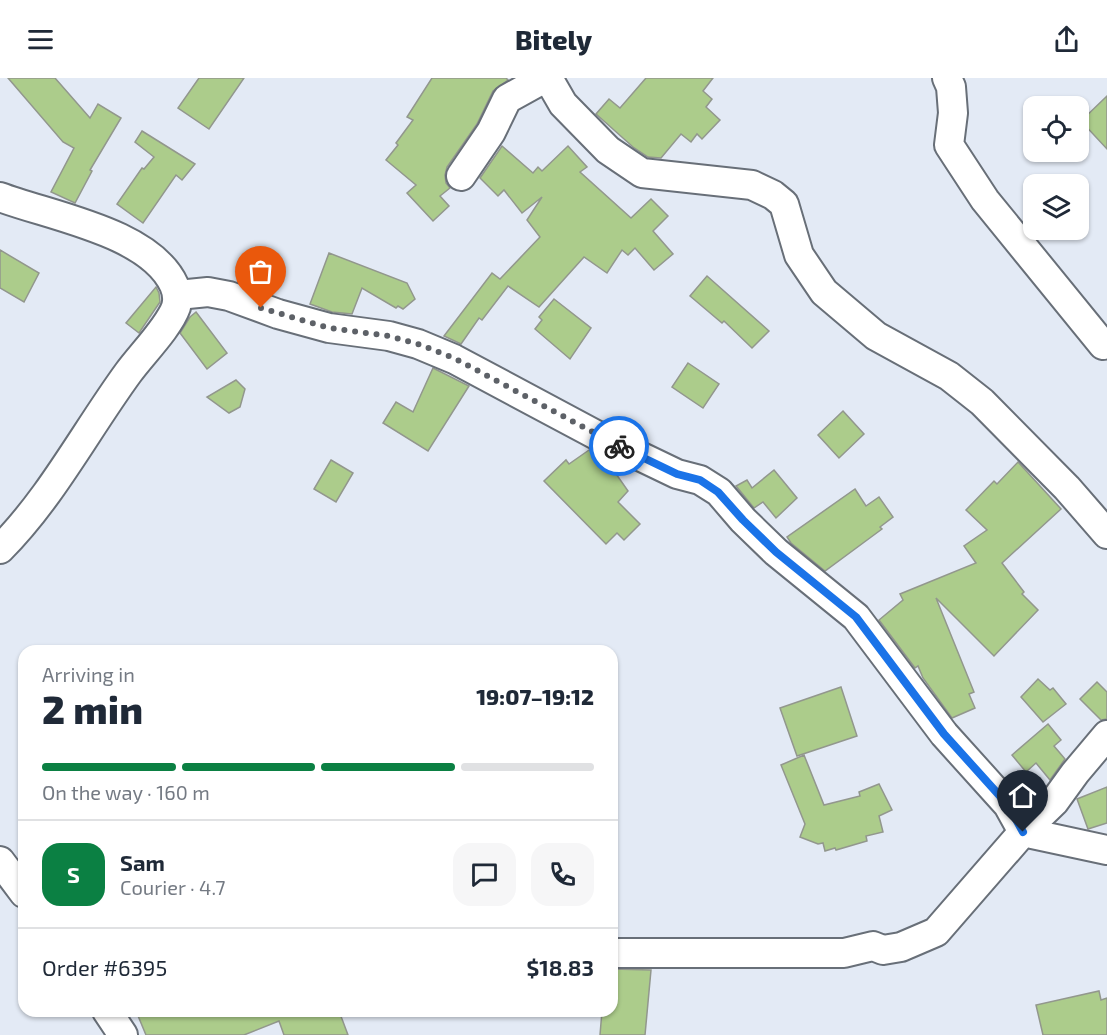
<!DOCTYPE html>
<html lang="en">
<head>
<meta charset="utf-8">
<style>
  body { margin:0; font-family:"Exo 2",sans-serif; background:#f6f6f7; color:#1f2937; height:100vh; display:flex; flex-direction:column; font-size:22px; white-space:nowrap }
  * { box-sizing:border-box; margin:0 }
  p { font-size:20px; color:#747a83 }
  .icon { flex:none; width:33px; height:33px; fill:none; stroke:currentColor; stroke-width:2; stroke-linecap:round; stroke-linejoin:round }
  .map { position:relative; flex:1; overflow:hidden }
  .sheet { position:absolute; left:18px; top:567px; width:600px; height:372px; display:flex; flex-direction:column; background:#fff; border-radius:18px; box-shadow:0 2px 4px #0004 }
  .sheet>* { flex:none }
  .fabs { position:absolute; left:1023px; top:18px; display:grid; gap:12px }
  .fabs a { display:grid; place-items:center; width:66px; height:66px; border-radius:12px; background:#fff; box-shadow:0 2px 4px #0004; font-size:30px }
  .pin { position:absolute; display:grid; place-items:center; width:51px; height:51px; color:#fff; margin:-62px -26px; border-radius:50% 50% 50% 0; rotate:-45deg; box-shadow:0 0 6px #0007 }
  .pin .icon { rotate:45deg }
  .courier { position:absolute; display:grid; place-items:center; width:60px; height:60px; margin:-30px; border:4px solid #1a73e8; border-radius:50%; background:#fff; color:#222; box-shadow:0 2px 8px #0007 }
  .head em { font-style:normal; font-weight:800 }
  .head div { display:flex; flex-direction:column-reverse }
  .head { display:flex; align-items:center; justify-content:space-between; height:102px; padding:0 24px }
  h1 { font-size:39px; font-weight:800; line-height:45px }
  .bar { display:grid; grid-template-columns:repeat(4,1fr); gap:9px 6px; align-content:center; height:72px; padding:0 24px }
  .bar i { height:8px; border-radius:4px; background:#e0e1e3 }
  .bar .current { background:#0b8043 }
  .bar p { grid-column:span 4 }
  .line { display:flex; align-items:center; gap:15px; padding:0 24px; border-top:2px solid #e0e1e3 }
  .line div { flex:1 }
  .round { display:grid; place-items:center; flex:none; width:63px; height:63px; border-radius:18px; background:#f6f6f7 }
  header { display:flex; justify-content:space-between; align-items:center; height:78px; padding:0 24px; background:#fff; font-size:27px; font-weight:800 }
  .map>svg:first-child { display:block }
  .building { fill:#accc8b; stroke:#92978d; stroke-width:1.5 }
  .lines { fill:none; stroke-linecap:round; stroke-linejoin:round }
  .street-casing { stroke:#686f78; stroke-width:32 }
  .street { stroke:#fff; stroke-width:28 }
  .done { stroke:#5d6167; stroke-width:6; stroke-dasharray:0 10.8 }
  .route { stroke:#1a73e8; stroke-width:8 }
</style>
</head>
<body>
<header><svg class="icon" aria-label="menu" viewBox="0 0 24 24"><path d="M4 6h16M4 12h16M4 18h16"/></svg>Bitely<svg class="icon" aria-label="share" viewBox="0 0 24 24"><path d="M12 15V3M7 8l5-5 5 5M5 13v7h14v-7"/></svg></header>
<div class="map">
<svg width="1107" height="957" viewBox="0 0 1107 957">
  <rect width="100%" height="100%" fill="#e3eaf5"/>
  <g class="building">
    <polygon points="8,0 55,0 90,40 98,26 121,40 90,92 92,93 75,125 51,114 74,70 63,64"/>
    <polygon points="199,0 244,0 209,51 178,30"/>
    <polygon points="432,0 506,0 508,2 493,13 477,46 447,89 445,97 446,105 450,110 440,118 449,128 433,143 407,115 416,107 386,82 398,67 396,65 413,42 407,39"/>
    <polygon points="646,0 713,0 703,13 712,21 706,29 720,42 702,61 697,56 691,64 681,56 661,80 648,79 633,69 596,36 609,21 620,30"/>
    <polygon points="1107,18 1107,71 1081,43"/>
    <polygon points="142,53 195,86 182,102 176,97 143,145 117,126 142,90 144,91 154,79 135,64"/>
    <polygon points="502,68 533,95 538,89 542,93 568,68 587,89 580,94 631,140 651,121 668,138 653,153 673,176 654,192 635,170 628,177 622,172 607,195 584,179 539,229 508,208 482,242 479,240 461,266 444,258 492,195 500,201 540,159 527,142 542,119 522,135 504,112 498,118 480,100"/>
    <polygon points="0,172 39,195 24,224 0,210"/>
    <polygon points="329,175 407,205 415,221 403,231 398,228 396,230 362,210 352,236 332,234 310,226"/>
    <polygon points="707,198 769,253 752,270 724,243 722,245 690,218"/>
    <polygon points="156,209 159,215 160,224 139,255 126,245"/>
    <polygon points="554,221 591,250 570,281 535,251 542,242 539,239"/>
    <polygon points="196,234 227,275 207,291 180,255 190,239"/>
    <polygon points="688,285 719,306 703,330 672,309"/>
    <polygon points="433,290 469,308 428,373 383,345 396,324 413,334"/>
    <polygon points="236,302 245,311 240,329 229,335 207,319"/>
    <polygon points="843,333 864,356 839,380 818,357"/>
    <polygon points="589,372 605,380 628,413 618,424 640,446 624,462 617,455 606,466 544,403 566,382 569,386"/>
    <polygon points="331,382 353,395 336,424 314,411"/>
    <polygon points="1018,384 1061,431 1002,485 1024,514 1022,516 1038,532 994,578 936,520 974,614 969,616 975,630 952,640 923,600 918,588 915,590 879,542 903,522 900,516 976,485 964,468 987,452 966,432 994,403 997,406"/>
    <polygon points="774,392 797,420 776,440 763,424 754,430 736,408 747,402 752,410"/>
    <polygon points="855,411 866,428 879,419 893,439 880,449 882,451 825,493 791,465 787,459"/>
    <polygon points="1038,601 1050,612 1053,610 1066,626 1043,644 1021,619"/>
    <polygon points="1097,604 1107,614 1107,641 1101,642 1080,621"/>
    <polygon points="841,609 857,658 797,678 780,630"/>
    <polygon points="1048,646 1061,662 1054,668 1065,681 1050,702 1036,685 1026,694 1012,677"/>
    <polygon points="804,677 824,727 860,718 859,714 879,706 892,732 879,738 883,754 866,758 867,763 836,772 835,770 825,773 823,765 818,766 800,759 805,746 781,687"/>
    <polygon points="1107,709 1107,745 1088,751 1077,721"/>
    <polygon points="612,891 651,892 645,957 600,957 602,933 612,933"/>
    <polygon points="1099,913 1101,922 1107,920 1107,957 1043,957 1036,927"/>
    <polygon points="136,933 339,933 348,957 284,957 279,943 244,957 146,957"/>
  </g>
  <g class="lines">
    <defs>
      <g id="street">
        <polyline points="548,0 563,26 608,72 642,95 752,107 773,117 784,126 799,177 824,214 876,258 949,298 982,324 1067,410 1107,456"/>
        <polyline points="947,0 951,9 953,35 949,67 985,122 1103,267"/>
        <polyline points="461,98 491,54 507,21 545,0"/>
        <path d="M0,119c50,19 150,35 174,88 3,7 4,15 2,22 -7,20 -35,48 -48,66 -43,59 -77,125 -128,176"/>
        <polyline points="178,217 208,214 229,218 278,236 329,250 389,258 418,266 454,281 600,359 677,396 700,402 719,414 743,442 776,474 856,539 944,656 1008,727 1023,754 1054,724 1075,695 1107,657"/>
        <polyline points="0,783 24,815"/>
        <polyline points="612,875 844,875 873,868 883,872 901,869 936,854 1023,754 1107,772"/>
        <polyline points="107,933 123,957"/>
      </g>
    </defs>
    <use href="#street" class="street-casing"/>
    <use href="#street" class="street"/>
  </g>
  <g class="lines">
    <polyline class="done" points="261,230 329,250 389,258 418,266 454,280 619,368"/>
    <polyline class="route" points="619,368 677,396 700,402 718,414 743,442 776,474 856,539 944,656 1008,727 1023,754"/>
  </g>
</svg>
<div class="fabs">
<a><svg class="icon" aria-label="locate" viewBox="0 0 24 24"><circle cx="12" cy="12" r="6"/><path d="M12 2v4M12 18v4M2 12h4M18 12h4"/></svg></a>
<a><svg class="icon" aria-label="layers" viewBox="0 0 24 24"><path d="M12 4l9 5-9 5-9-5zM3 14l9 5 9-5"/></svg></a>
</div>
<div class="pin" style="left:261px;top:230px;background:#ea580c"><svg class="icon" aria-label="bag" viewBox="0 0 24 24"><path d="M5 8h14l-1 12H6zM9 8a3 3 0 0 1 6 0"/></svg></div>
<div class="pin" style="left:1023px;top:754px;background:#1f2937"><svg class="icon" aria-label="home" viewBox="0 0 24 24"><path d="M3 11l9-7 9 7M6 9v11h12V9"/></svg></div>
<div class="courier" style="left:619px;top:368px"><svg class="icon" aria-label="bike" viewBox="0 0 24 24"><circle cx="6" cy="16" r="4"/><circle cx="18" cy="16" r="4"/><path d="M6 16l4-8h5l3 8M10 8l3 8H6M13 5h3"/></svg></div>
<section class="sheet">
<div class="head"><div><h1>2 min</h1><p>Arriving in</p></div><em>19:07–19:12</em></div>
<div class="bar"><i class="current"></i><i class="current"></i><i class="current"></i><i></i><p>On the way · 160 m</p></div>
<div class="line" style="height:108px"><b class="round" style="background:#0b8043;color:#fff">S</b><div><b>Sam</b><p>Courier · 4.7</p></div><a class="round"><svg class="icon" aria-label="chat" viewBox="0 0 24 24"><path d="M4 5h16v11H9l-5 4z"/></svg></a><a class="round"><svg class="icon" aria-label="phone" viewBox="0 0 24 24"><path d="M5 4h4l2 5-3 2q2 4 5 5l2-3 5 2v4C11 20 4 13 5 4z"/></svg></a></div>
<div class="line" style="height:78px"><div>Order #6395</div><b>$18.83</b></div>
</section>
</div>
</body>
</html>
